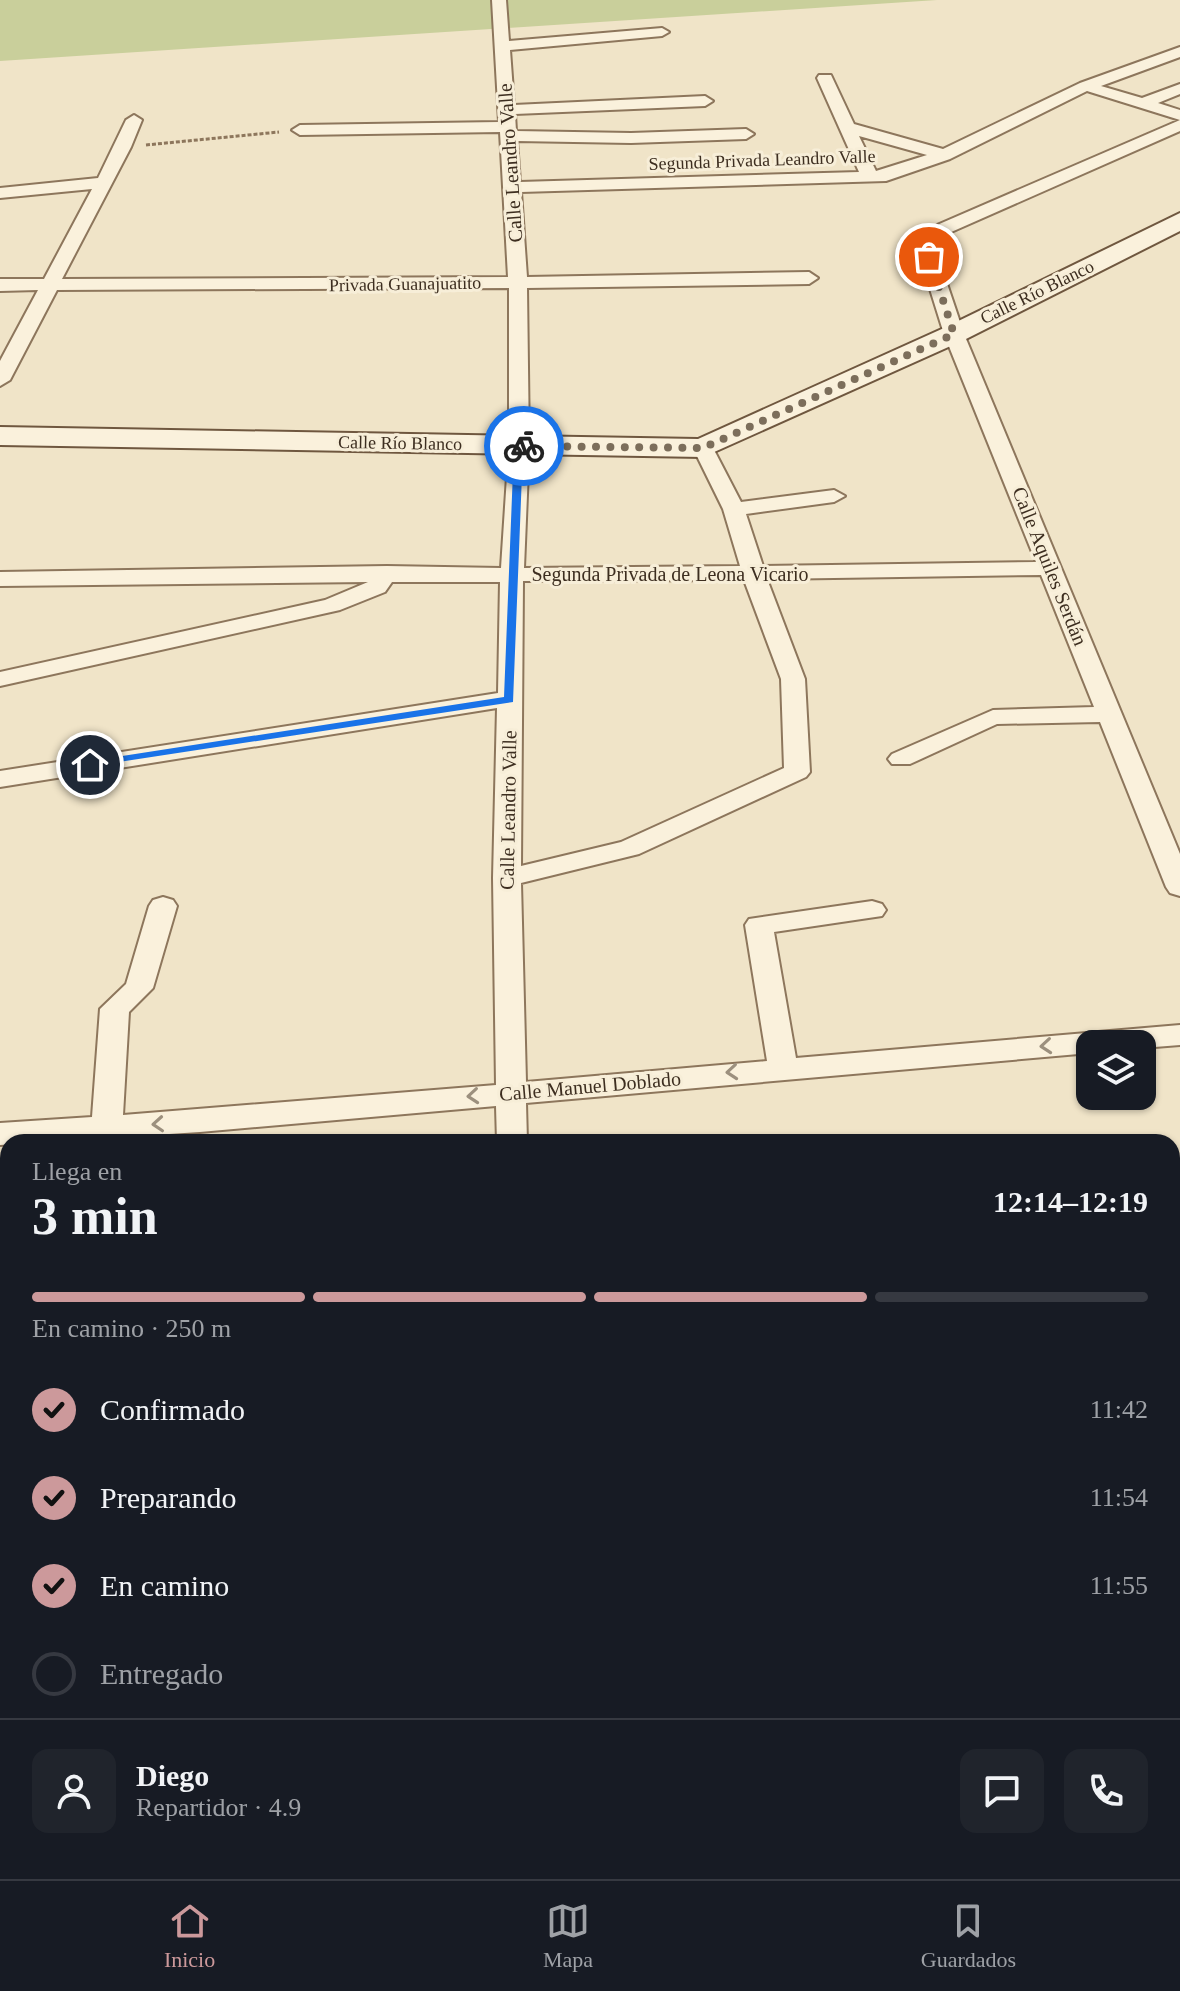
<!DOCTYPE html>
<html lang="es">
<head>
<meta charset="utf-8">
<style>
  body { margin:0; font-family:"Times New Roman",serif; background:#20242c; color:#f1f3f6; height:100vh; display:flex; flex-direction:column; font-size:30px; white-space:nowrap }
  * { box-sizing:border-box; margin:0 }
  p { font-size:26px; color:#9ea1a6 }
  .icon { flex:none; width:44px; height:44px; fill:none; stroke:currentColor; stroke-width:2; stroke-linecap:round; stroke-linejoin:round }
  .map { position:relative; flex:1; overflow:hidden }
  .sheet { position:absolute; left:0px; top:1134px; width:1180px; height:746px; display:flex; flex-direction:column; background:#171b24; border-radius:24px 24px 0 0; box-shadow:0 2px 6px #0004 }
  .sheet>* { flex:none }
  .controls { position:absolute; left:1076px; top:1030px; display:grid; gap:16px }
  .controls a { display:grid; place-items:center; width:80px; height:80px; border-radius:16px; background:#171b24; box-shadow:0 2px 6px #0004; font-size:40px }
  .pin { position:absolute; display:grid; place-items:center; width:68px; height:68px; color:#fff; margin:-34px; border:4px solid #fff; border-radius:50%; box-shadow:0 2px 8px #0007 }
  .courier { position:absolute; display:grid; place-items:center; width:80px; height:80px; margin:-40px; border:6px solid #1a73e8; border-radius:50%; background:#fff; color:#222; box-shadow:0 2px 10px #0007 }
  .headline em { font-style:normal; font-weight:800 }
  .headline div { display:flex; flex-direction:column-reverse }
  .headline { display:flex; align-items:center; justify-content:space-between; height:136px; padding:0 32px }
  h1 { font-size:52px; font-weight:800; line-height:60px }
  .bar { display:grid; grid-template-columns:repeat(4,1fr); gap:12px 8px; align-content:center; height:96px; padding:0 32px }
  .bar i { height:10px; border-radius:6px; background:#363941 }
  .bar .current { background:#cc999b }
  .bar p { grid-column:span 4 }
  .line { display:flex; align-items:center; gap:20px; padding:0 32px; border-top:2px solid #363941 }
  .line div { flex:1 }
  .round { display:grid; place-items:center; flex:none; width:84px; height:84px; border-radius:16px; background:#20242c }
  ol { padding:0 32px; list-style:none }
  li { display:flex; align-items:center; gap:24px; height:88px }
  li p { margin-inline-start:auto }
  li .icon { padding:8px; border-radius:50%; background:#cc999b; color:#111; stroke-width:4 }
  li:last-child { color:#9ea1a6 }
  li i { width:44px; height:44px; border:4px solid #363941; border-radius:50% }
  .tab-bar { display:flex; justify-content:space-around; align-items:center; height:112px; border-top:2px solid #363941; background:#171b24; font-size:22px; color:#9ea1a6 }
  .tab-bar a { display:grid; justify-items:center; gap:4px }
  .tab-bar .current { color:#cc999b }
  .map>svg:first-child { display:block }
  .green { fill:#c9cf9b }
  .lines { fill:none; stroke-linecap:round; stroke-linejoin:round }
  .street-casing { stroke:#8d765c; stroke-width:4 }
  .secondary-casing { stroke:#6f573f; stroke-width:4 }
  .path { stroke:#8d765c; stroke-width:3; stroke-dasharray:4 2; stroke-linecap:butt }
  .street { fill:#faf1dc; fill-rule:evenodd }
  .secondary { fill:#faf1dc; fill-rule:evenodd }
  .oneway { stroke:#9c907e }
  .route { fill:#1a73e8 }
  .done { stroke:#7c6e5b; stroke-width:8; stroke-dasharray:0 14.4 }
  .labels { text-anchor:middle; stroke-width:6; stroke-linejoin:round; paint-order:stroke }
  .far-street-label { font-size:18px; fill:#3d2e20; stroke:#f7eed8 }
  .street-label { font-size:20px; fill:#3d2e20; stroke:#f7eed8 }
</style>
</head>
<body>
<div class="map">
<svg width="1180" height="1879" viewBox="0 0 1180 1879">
  <rect width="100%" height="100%" fill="#f0e4c8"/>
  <polygon class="green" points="0,0 937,0 0,61"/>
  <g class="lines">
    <defs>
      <g id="street">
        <path d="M492,0h14l3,41 153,-13 7,4 -7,4 -152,14 4,55 191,-9 8,5 -8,5 -190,8 1,17 115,2 115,-4 8,5 -8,5 -115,4 -114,-2 3,41 339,-10 -42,-94 2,-3h12l23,49 89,25 137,-66 100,-36v10l-79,29 41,12 38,-14v10l-22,9 22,7v10l-93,-29 -137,68 -64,22 -365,11 6,85 282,-5 9,6 -9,6 -282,4 2,158 -5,122 216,-2 -17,-57 -30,-61 10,-6 10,6 28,54 93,-12 11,6 -11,6 -88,12 17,52 273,-4 -92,-228 -24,-77v-14l17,-18 243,-105v11l-231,102 -11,11v13l26,77 216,520v42l-10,-3 -4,-6 -66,-165 -103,2 -87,40h-18l-4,-5 4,-5 101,-44 101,-3 -53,-132 -274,4 38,100 5,93 -4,5 -167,77 -118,29 5,199 241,-21 -22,-136 4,-6 123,-18 10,3 4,6 -4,6 -108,16 22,126 384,-33v20l-38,3v-4h-52v9l-564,50 1,39h-30l-1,-36 -296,26 -200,13v-22l92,-6 8,-108 26,-25 23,-78 4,-6 10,-3 10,3 4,6 -24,82 -24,24 -6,103 373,-30 -3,-207 4,-170 -497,79v-16l498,-78 2,-111h-108l-7,10 -45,18 -340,76v-14l325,-72 43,-18 -368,4v-14l387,-6 114,2 8,-122v-158l-452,2 -47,90 -10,6v-25l38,-71 -38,1v-12h44l48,-90 -92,9v-10l98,-10 28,-58 8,-5 8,5 -11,27 -69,132 446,-2 -8,-145 -200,3 -8,-5 8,-5 199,-3zM859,136l68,19 -51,16zM744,580l37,99 3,89 -163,74 -100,24 2,-285z"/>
        <polygon points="1180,1722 1180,1758 1172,1759 1172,1723"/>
        <polygon points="8,1843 8,1872 25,1872 17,1879 0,1879 0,1844"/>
        <polygon points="497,1872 539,1872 540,1879 498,1879"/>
      </g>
      <polygon id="secondary" points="1180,213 1180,231 964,340 703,457 0,445 0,427 698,439 944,328"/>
    </defs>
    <use href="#street" class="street-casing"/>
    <use href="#secondary" class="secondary-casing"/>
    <polyline class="path" points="146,145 279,132"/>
    <use href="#street" class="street"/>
    <use href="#secondary" class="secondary"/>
  </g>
  <defs><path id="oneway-chevron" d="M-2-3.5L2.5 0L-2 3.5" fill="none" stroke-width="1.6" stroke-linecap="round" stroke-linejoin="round" transform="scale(2)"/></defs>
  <g class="oneway">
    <use href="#oneway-chevron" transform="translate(1046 1046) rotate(175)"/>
    <use href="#oneway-chevron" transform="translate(732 1072) rotate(175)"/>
    <use href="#oneway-chevron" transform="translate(473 1096) rotate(175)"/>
    <use href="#oneway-chevron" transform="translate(158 1124) rotate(176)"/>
  </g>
  <polygon class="route" points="524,443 529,446 523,449 513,702 86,767 84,765 90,761 504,697 514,446"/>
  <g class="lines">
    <polyline class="done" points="524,446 703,448 954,334 929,257"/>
  </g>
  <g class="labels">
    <g class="far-street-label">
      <text transform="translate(762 160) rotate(-2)" y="6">Segunda Privada Leandro Valle</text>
      <text transform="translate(405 284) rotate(-1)" y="6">Privada Guanajuatito</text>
      <text transform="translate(1037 292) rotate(-26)" y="6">Calle Río Blanco</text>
      <text transform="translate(400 443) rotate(1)" y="6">Calle Río Blanco</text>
    </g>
    <g class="street-label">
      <text transform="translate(510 163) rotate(-94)" y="7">Calle Leandro Valle</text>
      <text transform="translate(1050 566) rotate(68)" y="7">Calle Aquiles Serdán</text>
      <text x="670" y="581">Segunda Privada de Leona Vicario</text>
      <text transform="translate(508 810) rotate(-89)" y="7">Calle Leandro Valle</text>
      <text transform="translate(590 1086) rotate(-5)" y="7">Calle Manuel Doblado</text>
    </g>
  </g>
</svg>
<div class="controls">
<a><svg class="icon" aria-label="layers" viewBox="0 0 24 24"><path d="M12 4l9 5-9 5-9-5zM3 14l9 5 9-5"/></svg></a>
</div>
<div class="pin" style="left:929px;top:257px;background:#ea580c"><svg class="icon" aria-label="bag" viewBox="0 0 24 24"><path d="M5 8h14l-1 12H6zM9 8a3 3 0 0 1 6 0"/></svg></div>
<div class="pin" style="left:90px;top:765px;background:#1f2937"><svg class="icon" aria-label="home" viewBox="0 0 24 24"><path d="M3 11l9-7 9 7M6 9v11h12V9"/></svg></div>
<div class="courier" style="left:524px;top:446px"><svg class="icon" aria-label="bike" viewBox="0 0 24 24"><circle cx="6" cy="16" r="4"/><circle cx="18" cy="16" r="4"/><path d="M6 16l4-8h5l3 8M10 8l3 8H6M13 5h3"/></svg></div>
<section class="sheet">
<div class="headline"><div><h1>3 min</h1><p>Llega en</p></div><em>12:14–12:19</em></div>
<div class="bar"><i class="current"></i><i class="current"></i><i class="current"></i><i></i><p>En camino · 250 m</p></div>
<ol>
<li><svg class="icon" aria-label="check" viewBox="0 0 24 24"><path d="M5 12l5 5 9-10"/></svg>Confirmado<p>11:42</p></li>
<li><svg class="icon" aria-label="check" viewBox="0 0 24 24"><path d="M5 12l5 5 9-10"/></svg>Preparando<p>11:54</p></li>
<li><svg class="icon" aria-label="check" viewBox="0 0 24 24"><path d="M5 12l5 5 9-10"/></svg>En camino<p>11:55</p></li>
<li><i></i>Entregado</li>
</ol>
<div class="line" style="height:144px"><a class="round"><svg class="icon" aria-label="person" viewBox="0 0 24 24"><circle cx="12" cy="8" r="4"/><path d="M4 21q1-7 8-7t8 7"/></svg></a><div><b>Diego</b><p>Repartidor · 4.9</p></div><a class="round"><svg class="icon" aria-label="chat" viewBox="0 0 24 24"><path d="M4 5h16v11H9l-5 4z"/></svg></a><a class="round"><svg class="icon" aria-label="phone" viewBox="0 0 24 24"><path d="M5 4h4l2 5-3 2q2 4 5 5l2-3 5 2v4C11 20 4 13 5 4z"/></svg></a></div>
</section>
</div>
<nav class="tab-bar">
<a class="current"><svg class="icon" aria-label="home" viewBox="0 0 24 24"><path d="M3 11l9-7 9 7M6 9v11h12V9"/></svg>Inicio</a>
<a><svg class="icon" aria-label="map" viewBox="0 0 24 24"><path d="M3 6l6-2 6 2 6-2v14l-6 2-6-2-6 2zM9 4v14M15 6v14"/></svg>Mapa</a>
<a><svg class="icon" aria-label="saved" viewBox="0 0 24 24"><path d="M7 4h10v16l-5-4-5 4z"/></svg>Guardados</a>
</nav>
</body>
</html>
